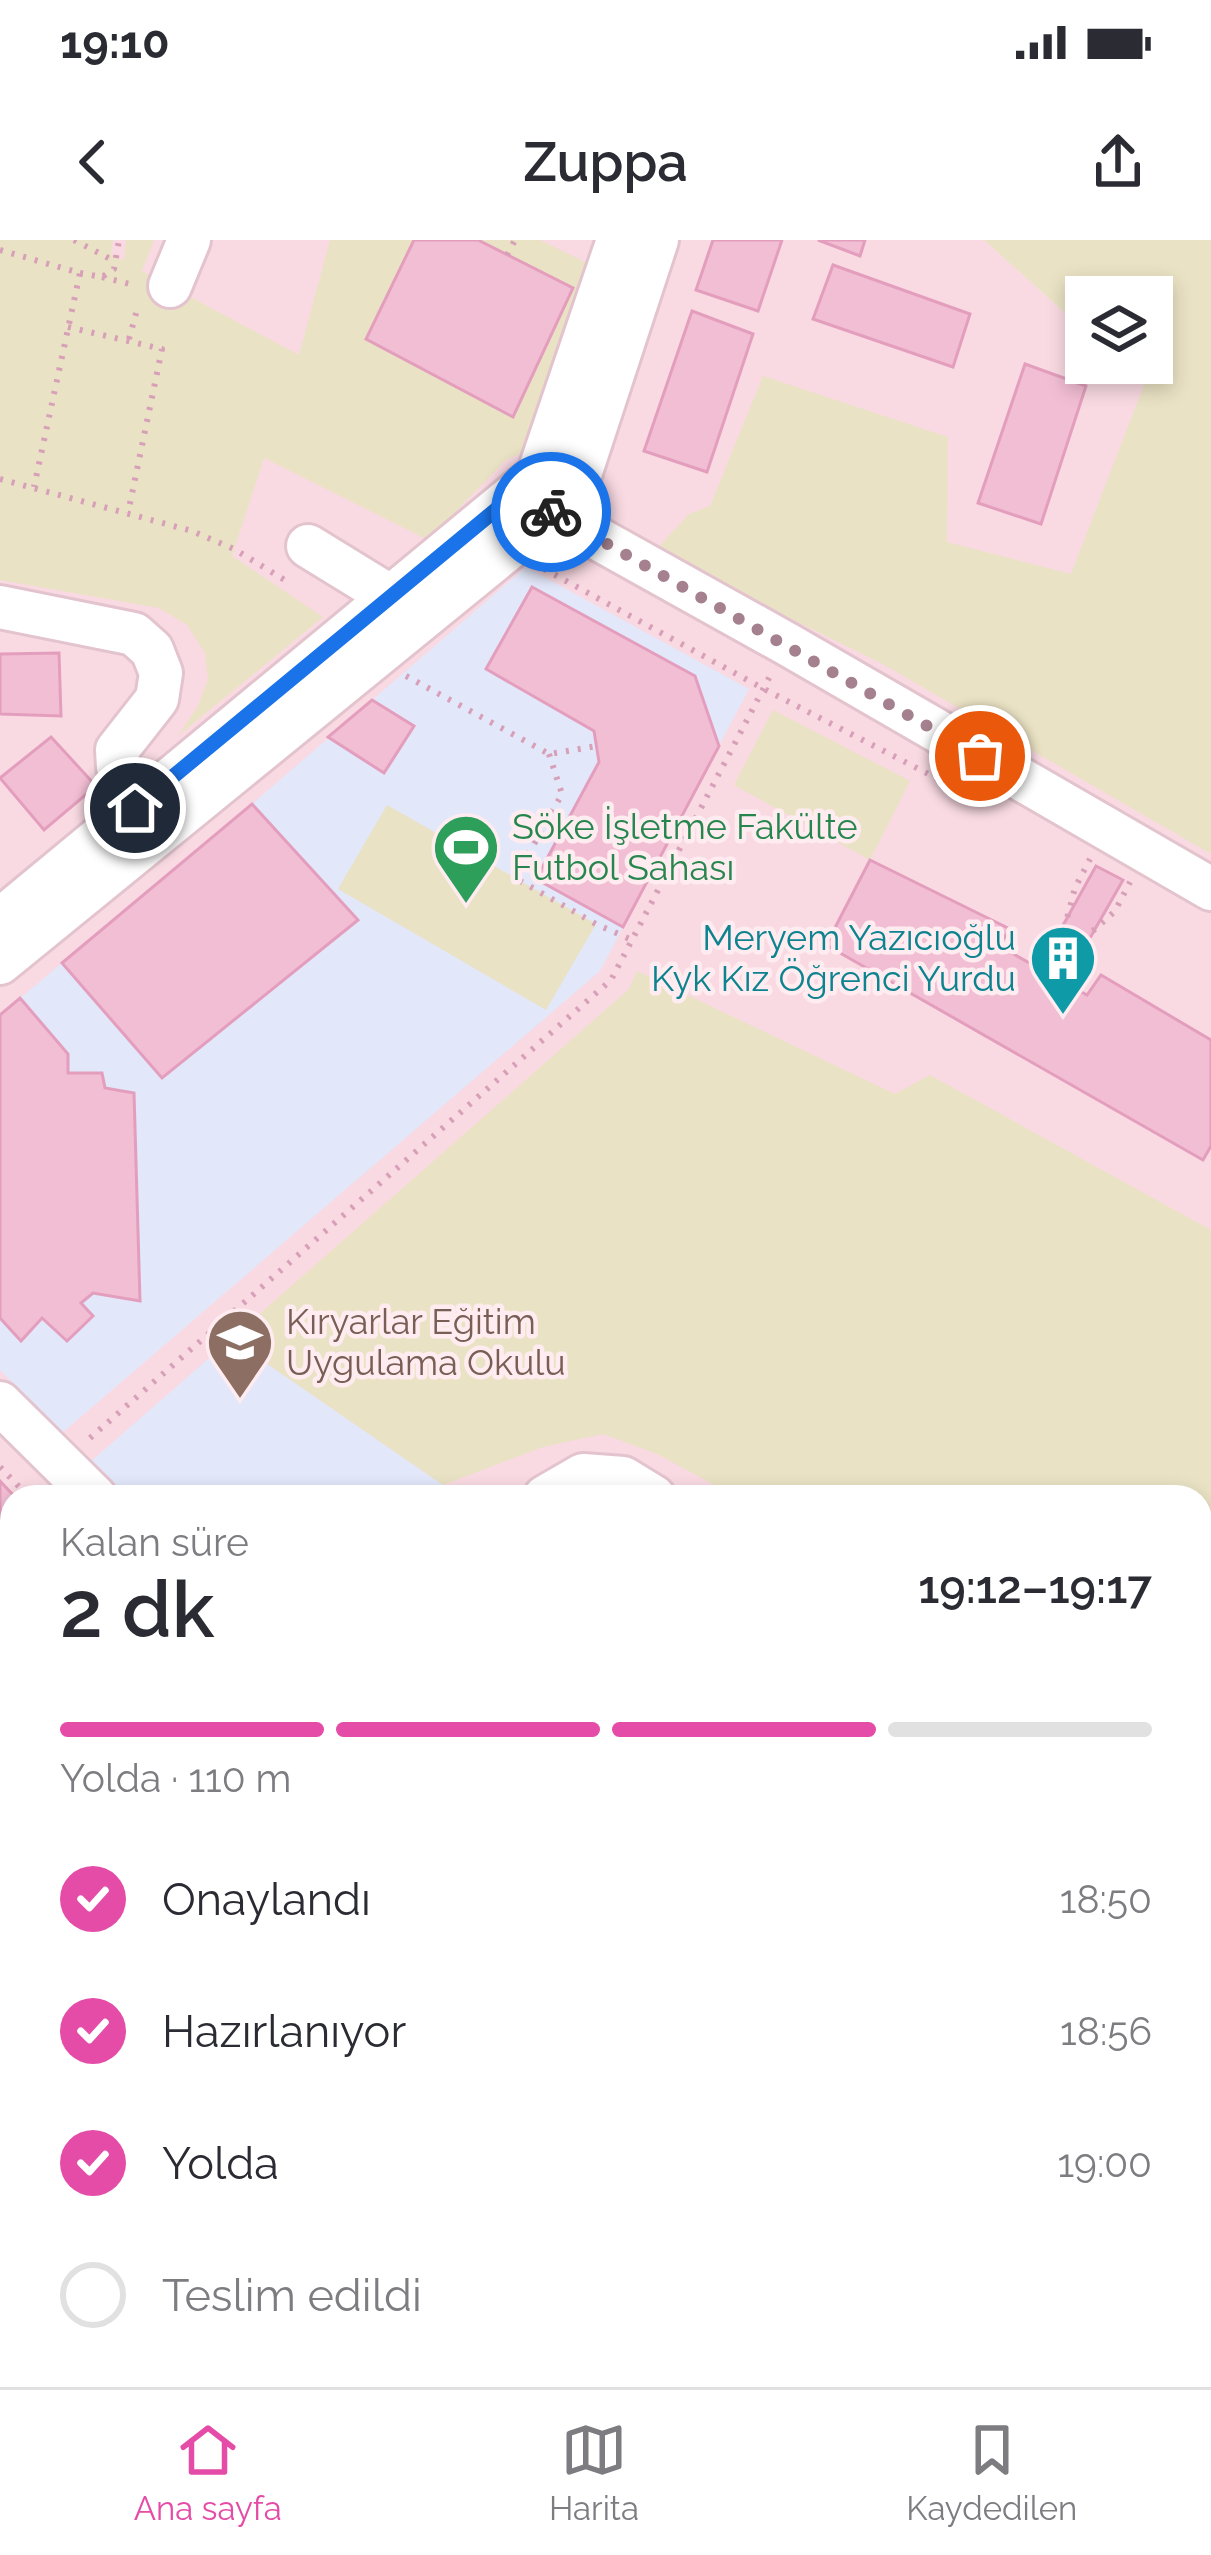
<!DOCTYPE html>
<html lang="tr">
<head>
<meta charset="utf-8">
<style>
  body { margin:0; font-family:Raleway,sans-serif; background:#f7f7f7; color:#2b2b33; height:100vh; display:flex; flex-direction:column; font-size:45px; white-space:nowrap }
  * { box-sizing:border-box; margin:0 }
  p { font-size:39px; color:#7c7c81 }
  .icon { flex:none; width:66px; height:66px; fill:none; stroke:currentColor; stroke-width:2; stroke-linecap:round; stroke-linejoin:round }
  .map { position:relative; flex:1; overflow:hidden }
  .details { position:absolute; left:0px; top:1245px; width:1212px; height:903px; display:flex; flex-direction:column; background:#fff; border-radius:36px 36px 0 0; box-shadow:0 6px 18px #0003 }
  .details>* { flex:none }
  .fabs { position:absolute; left:1065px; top:36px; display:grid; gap:24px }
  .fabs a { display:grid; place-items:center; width:108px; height:108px; border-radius:0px; background:#fff; box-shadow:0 6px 18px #0003; font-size:60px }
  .pin { position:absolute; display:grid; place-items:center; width:102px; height:102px; color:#fff; margin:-51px; border:6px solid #fff; border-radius:50%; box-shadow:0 3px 12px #0007 }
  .courier { position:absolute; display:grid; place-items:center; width:120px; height:120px; margin:-60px; border:9px solid #1a73e8; border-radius:50%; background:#fff; color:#222; box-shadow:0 3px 15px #0007 }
  .overview em { font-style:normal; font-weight:600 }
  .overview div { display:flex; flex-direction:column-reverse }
  .overview { display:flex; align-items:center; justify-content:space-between; height:204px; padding:0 60px }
  h1 { font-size:78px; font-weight:600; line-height:90px }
  .bar { display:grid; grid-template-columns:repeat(4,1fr); gap:18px 12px; align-content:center; height:144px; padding:0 60px }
  .bar i { height:15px; border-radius:9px; background:#e1e1e2 }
  .bar .on { background:#e54ca7 }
  .bar p { grid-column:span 4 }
  ol { padding:0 60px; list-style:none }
  li { display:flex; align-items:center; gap:36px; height:132px }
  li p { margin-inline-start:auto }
  li .icon { padding:12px; border-radius:50%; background:#e54ca7; color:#fff; stroke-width:4 }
  li:last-child { color:#7c7c81 }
  li i { width:66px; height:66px; border:6px solid #e1e1e2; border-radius:50% }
  .status { display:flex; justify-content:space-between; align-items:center; height:84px; padding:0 60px; background:#fff; direction:ltr }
  .status svg { height:33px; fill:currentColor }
  header { display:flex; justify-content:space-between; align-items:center; height:156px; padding:0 60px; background:#fff; font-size:54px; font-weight:600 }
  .tabs { display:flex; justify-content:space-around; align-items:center; height:168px; border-top:3px solid #e1e1e2; background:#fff; font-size:33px; color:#7c7c81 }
  .tabs a { display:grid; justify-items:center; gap:6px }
  .tabs .on { color:#e54ca7 }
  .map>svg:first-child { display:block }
  .residential { fill:#f9dae2 }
  .education { fill:#e2e7f9 }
  .green { fill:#eae2c4 }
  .building { fill:#f2bed3; stroke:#e49ebd; stroke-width:3 }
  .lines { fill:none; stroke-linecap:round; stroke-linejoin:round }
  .minor-casing { stroke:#e3c4ce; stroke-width:48 }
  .path { stroke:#d7a0b8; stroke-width:6; stroke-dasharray:3 9; stroke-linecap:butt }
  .minor { stroke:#fff; stroke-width:42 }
  .done { stroke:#a5818f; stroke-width:12; stroke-dasharray:0 21.6 }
  .route { stroke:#1a73e8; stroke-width:15 }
  .labels { text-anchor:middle; stroke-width:9; stroke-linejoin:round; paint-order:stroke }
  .leisure-label { font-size:36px; fill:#27864d; stroke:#ffecf0; text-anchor:start }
  .culture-label { font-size:36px; fill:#0d838f; stroke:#ffecf0; text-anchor:end }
  .education-label { font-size:36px; fill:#785e54; stroke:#ffecf0; text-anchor:start }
</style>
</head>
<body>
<div class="status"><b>19:10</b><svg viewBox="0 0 49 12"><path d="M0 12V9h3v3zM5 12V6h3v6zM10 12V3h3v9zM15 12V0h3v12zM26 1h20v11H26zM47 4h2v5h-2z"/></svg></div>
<header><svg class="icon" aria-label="back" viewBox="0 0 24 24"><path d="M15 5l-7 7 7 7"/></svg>Zuppa<svg class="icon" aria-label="share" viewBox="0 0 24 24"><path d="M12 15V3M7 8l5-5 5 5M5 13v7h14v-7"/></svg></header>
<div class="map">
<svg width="1211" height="2147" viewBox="0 0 1211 2147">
  <rect width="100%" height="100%" fill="#fce6ea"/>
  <polygon class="residential" points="0,0 984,0 1086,92 1086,123 1120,123 1144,144 1211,325 1211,1004 1104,1257 12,1257 12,2136 1200,2136 1200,1520 1211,1527 1211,2147 0,2147"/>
  <g class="education">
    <polygon points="526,327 749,449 600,731 62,1193 0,1130 0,775 252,564"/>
    <polygon points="231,1099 443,1245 432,1257 122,1257 89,1223"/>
  </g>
  <g class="green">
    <polygon points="0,0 113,0 111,14 124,21 126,0 154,0 142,31 299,115 330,0 414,0 366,99 512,177 572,48 478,0 540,0 599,29 536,206 506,220 428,300 264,218 232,316 323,377 178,496 198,466 208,439 205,413 187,385 159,368 0,340"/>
    <polygon points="984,0 1211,0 1211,614 881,423 654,312 689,274 710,266 763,136 948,197 947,302 1071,334 1144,145 1120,123 1152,123 1152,57 1086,57 1086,92"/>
    <polygon points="773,470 910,541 870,620 734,545"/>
    <polygon points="387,565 596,684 546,770 338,649"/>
    <polygon points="637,731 895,854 930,835 1211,990 1211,1604 1200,1596 1200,1257 737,1257 657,1214 603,1194 543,1207 443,1245 231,1099 629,749"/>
    <polygon points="325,2136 984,2136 1008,2147 342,2147"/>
  </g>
  <g class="building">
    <polygon points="414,0 478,0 573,48 513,177 366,99"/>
    <polygon points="713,0 782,0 758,71 696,50"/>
    <polygon points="818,0 865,0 860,16"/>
    <polygon points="833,25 970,74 953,127 813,79"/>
    <polygon points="692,71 753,94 707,232 644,211"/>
    <polygon points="1025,124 1086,146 1041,284 978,263"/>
    <polygon points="532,347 695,436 719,506 623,687 536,639 599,522 594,491 486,429"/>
    <polygon points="59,413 61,476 0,474 0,414"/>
    <polygon points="372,460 414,486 384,533 328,497"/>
    <polygon points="51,497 96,546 44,590 0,538"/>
    <polygon points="252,564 358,680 162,838 62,723"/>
    <polygon points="870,620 1010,689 999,706 1087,755 1101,735 1211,800 1211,906 1203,920 826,705"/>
    <polygon points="1096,626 1123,640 1078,719 1052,705"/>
    <polygon points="20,758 68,814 68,833 102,833 105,848 134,853 140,1061 93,1053 81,1063 93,1076 67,1101 42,1078 21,1101 0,1078 0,775"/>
    <polygon points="0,1241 15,1257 12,1257 12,1280 0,1290"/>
    <polygon points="12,1297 12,1441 0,1438 0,1308"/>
    <polygon points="8,1558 12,1559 12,1642 0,1639"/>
    <polygon points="0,1663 12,1665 12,1710 7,1746 0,1744"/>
    <polygon points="1200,1701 1211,1707 1211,1804 1200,1799"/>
    <polygon points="0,1847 12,1851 12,1916 0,1912"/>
    <polygon points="1211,1895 1211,1982 1203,1992 1200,1990 1200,1909"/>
    <polygon points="0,1936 12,1939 12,2005 0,2001"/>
  </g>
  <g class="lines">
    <defs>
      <g id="minor">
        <polyline points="170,46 189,0"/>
        <polyline points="532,262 787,404 1211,649"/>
        <polyline points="308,306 391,357"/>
        <polyline points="0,367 134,394 152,410 161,433 157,459 117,510 118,527 135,568"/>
        <polyline points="0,680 538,235 618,0"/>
        <polyline points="0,723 573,256 657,0"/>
        <polyline points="0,1163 95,1257"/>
        <polyline points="545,1257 583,1235 623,1238 654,1257"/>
        <polyline points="0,1500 12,1501"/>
        <polyline points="1200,1594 1211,1601"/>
        <polyline points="0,1808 12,1810"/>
        <polyline points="1200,1819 1211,1825"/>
        <polyline points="0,2065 12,2068"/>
        <polyline points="258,2136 287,2147"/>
        <polyline points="1071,2136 1092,2147"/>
        <polyline points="1203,2147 1211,2133"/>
      </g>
    </defs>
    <use href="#minor" class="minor-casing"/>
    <g class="path">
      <polyline points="74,0 116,22"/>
      <polyline points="0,10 80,33 34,247"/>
      <polyline points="507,15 515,0"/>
      <polyline points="80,33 102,37 114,29 119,0"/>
      <polyline points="102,37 134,45"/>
      <polyline points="68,87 162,109 128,273"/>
      <polyline points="129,99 138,66"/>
      <polyline points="0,239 192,291 234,309 288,342"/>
      <polyline points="544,329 764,449 940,540"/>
      <polyline points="406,436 549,514 597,506"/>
      <polyline points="549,514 562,554 515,638 596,684 632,700"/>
      <polyline points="1057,723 1115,671 1130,642"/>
      <polyline points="1052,735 1075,648 1090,619"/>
      <polyline points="90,1198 611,740 770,436"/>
      <polyline points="0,1227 29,1257"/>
      <polyline points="1019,2136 1038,2145"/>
      <polyline points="1128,2138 1145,2147"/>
    </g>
    <use href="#minor" class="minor"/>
  </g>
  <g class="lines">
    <polyline class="done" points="551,272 980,516"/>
    <polyline class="route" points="135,568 515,254 551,272"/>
  </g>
  <defs>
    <symbol id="stadium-pin" viewBox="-11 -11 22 30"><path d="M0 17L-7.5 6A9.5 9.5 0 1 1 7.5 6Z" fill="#2e9e5b" stroke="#ffecf0"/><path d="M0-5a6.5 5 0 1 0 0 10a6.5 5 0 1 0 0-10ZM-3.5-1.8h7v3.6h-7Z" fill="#fff"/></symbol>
    <symbol id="building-pin" viewBox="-11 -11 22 30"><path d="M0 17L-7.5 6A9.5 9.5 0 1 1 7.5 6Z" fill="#0f9aa8" stroke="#ffecf0"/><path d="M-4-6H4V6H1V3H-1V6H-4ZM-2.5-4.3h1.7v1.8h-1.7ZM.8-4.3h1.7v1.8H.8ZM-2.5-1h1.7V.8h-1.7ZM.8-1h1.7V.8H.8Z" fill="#fff"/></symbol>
    <symbol id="school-pin" viewBox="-11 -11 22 30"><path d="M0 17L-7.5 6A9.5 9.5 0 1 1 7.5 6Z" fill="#8d6e63" stroke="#ffecf0"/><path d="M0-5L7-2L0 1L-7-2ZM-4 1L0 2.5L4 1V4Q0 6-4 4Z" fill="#fff"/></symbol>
  </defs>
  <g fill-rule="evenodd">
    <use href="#stadium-pin" x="428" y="569" width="76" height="104"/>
    <use href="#building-pin" x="1025" y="680" width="76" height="104"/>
    <use href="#school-pin" x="202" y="1064" width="76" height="104"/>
  </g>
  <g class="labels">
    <g class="leisure-label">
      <text x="512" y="599">Söke İşletme Fakülte<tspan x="512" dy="41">Futbol Sahası</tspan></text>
    </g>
    <g class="culture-label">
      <text x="1016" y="710">Meryem Yazıcıoğlu<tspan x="1016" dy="41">Kyk Kız Öğrenci Yurdu</tspan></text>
    </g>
    <g class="education-label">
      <text x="286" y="1094">Kıryarlar Eğitim<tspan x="286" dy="41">Uygulama Okulu</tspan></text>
    </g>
  </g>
</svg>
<div class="fabs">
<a><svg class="icon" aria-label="layers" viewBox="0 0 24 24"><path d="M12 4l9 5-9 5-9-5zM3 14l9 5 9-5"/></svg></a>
</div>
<div class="pin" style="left:980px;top:516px;background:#ea580c"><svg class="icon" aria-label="bag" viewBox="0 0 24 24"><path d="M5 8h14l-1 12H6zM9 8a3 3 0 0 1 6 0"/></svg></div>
<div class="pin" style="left:135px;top:568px;background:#1f2937"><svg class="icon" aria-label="home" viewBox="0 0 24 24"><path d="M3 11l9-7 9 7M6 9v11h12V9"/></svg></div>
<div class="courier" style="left:551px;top:272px"><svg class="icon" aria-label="bike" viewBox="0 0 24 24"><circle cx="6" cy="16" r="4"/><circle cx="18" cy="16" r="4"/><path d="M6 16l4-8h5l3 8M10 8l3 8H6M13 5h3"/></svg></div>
<section class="details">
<div class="overview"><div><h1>2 dk</h1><p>Kalan süre</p></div><em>19:12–19:17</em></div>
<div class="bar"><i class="on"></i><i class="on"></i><i class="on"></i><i></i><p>Yolda · 110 m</p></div>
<ol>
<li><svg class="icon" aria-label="check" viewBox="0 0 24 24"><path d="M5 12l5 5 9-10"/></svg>Onaylandı<p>18:50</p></li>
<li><svg class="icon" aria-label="check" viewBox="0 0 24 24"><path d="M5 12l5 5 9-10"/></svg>Hazırlanıyor<p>18:56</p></li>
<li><svg class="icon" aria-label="check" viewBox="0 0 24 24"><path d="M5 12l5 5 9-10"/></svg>Yolda<p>19:00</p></li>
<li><i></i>Teslim edildi</li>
</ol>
</section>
</div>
<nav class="tabs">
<a class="on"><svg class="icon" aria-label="home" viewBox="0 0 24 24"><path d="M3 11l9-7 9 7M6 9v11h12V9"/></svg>Ana sayfa</a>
<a><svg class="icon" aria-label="map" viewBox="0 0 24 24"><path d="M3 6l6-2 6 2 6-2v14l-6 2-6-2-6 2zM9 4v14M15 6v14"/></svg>Harita</a>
<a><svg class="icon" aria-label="saved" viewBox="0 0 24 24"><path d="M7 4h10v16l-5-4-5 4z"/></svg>Kaydedilen</a>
</nav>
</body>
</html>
